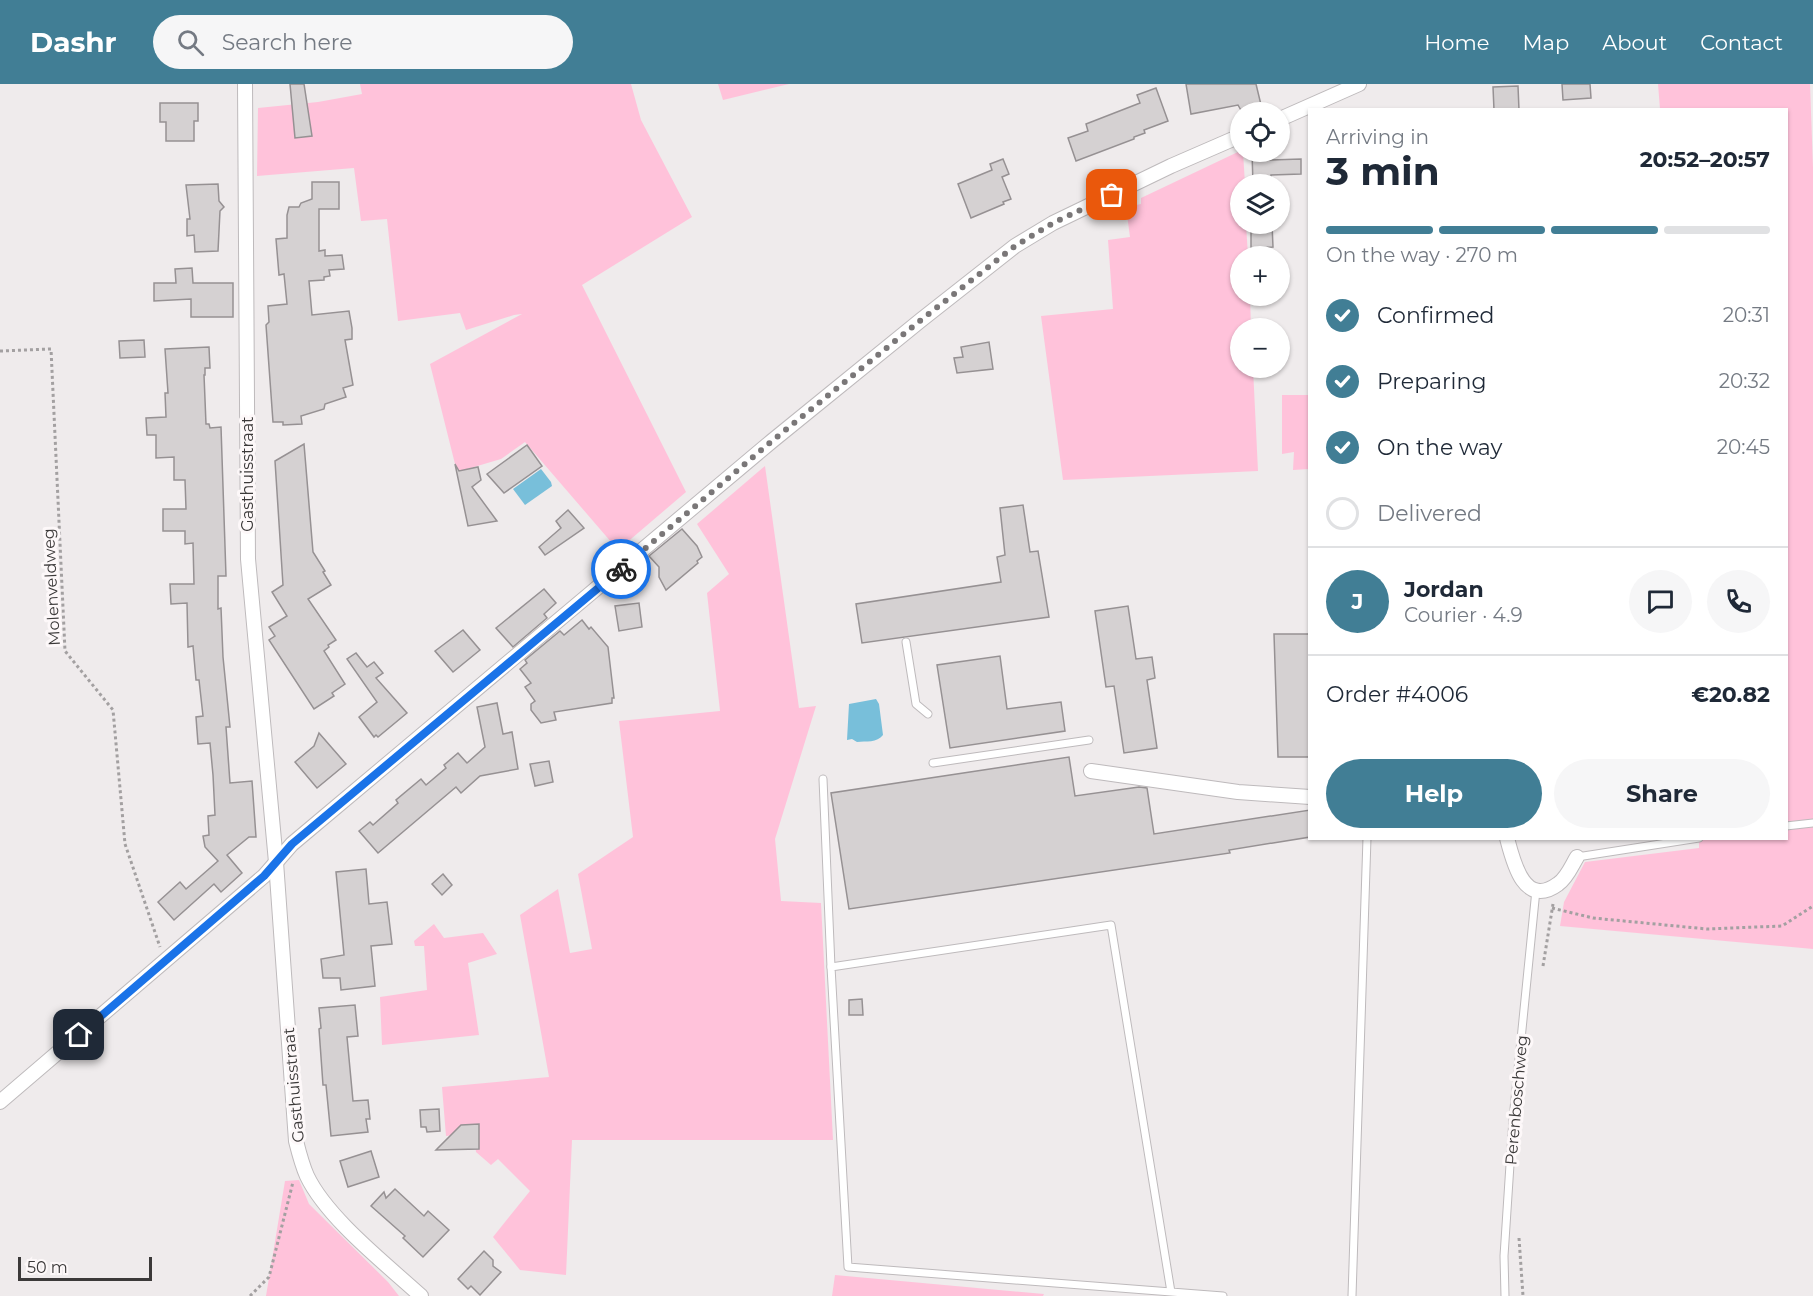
<!DOCTYPE html>
<html lang="en">
<head>
<meta charset="utf-8">
<style>
  body { margin:0; font-family:Montserrat,sans-serif; background:#f6f6f7; color:#1f2937; height:100vh; display:flex; flex-direction:column; font-size:22px; white-space:nowrap }
  * { box-sizing:border-box; margin:0 }
  p { font-size:20px; color:#747a83 }
  .icon { flex:none; width:33px; height:33px; fill:none; stroke:currentColor; stroke-width:2; stroke-linecap:round; stroke-linejoin:round }
  .map { position:relative; flex:1; overflow:hidden }
  .sheet { position:absolute; left:1308px; top:24px; width:480px; height:732px; display:flex; flex-direction:column; background:#fff; border-radius:0px; box-shadow:0 2px 4px #0004 }
  .sheet>* { flex:none }
  .buttons { position:absolute; left:1230px; top:18px; display:grid; gap:12px }
  .buttons a { display:grid; place-items:center; width:60px; height:60px; border-radius:50%; background:#fff; box-shadow:0 2px 4px #0004; font-size:30px }
  .scale { position:absolute; left:18px; bottom:15px; width:134px; box-sizing:border-box; padding-left:6px; border:3px solid #3b3939; border-top:0; font-size:16px; line-height:21px; white-space:nowrap; color:#3b3939; -webkit-text-stroke:4px #fdf8f9; paint-order:stroke }
  .pin { position:absolute; display:grid; place-items:center; width:51px; height:51px; color:#fff; margin:-26px; border-radius:12px; box-shadow:0 3px 9px #0006 }
  .courier { position:absolute; display:grid; place-items:center; width:60px; height:60px; margin:-30px; border:4px solid #1a73e8; border-radius:50%; background:#fff; color:#222; box-shadow:0 2px 8px #0007 }
  .summary em { font-style:normal; font-weight:700 }
  .summary div { display:flex; flex-direction:column-reverse }
  .summary { display:flex; align-items:center; justify-content:space-between; height:102px; padding:0 18px }
  h1 { font-size:39px; font-weight:700; line-height:45px }
  .bar { display:grid; grid-template-columns:repeat(4,1fr); gap:9px 6px; align-content:center; height:72px; padding:0 18px }
  .bar i { height:8px; border-radius:4px; background:#e0e1e3 }
  .bar .selected { background:#417e95 }
  .bar p { grid-column:span 4 }
  .line { display:flex; align-items:center; gap:15px; padding:0 18px; border-top:2px solid #e0e1e3 }
  .line div { flex:1 }
  .round { display:grid; place-items:center; flex:none; width:63px; height:63px; border-radius:32px; background:#f6f6f7 }
  ol { padding:0 18px; list-style:none }
  li { display:flex; align-items:center; gap:18px; height:66px }
  li p { margin-inline-start:auto }
  li .icon { padding:6px; border-radius:50%; background:#417e95; color:#fff; stroke-width:4 }
  li:last-child { color:#747a83 }
  li i { width:33px; height:33px; border:3px solid #e0e1e3; border-radius:50% }
  .action { display:flex; gap:12px; margin-top:auto; padding:12px 18px }
  .action a { flex:1; height:69px; border-radius:36px; background:#417e95; color:#fff; font-size:24px; font-weight:700; line-height:69px; text-align:center }
  .action a+a { background:#f6f6f7; color:#1f2937 }
  header { display:flex; align-items:center; gap:36px; box-sizing:border-box; height:84px; padding:0 30px; background:#417e95; color:#fff }
  header strong { font-size:28px }
  nav { display:flex; gap:33px; margin-inline-start:auto; font-size:21px }
  .search { width:420px; height:54px; background:#f6f6f7; display:flex; align-items:center; gap:15px; box-sizing:border-box; padding:0 21px; border-radius:33px; color:#747a83; font-size:22px }
  .map>svg:first-child { display:block }
  .green { fill:#ffc2da }
  .water { fill:#78bfda }
  .building { fill:#d5d1d2; stroke:#969193; stroke-width:1.5 }
  .lines { fill:none; stroke-linecap:round; stroke-linejoin:round }
  .service-casing { stroke:#bebabc; stroke-width:9 }
  .minor-casing { stroke:#bebabc; stroke-width:16 }
  .path { stroke:#a3a0a1; stroke-width:3; stroke-dasharray:3 3; stroke-linecap:butt }
  .service { stroke:#fff; stroke-width:7 }
  .minor { stroke:#fff; stroke-width:14 }
  .done { stroke:#7a7778; stroke-width:6; stroke-dasharray:0 10.8 }
  .route { stroke:#1a73e8; stroke-width:8 }
  .labels { text-anchor:middle; stroke-width:6; stroke-linejoin:round; paint-order:stroke }
  .street-label { font-size:16px; fill:#3b3939; stroke:#fdf8f9 }
</style>
</head>
<body>
<header>
<strong>Dashr</strong>
<div class="search"><svg class="icon" aria-label="search" viewBox="0 0 24 24"><circle cx="10" cy="10" r="6"/><path d="M15 15l6 6"/></svg>Search here</div>
<nav><a>Home</a><a>Map</a><a>About</a><a>Contact</a></nav>
</header>
<div class="map">
<svg width="1813" height="1212" viewBox="0 0 1813 1212">
  <rect width="100%" height="100%" fill="#efebec"/>
  <g class="green">
    <polygon points="360,0 631,0 641,36 692,133 582,201 686,408 618,466 525,358 501,375 457,388 430,280 522,230 514,231 466,246 460,229 398,237 387,135 361,137 354,84 257,92 258,24 318,18 362,10"/>
    <polygon points="718,0 789,0 723,16"/>
    <polygon points="1658,0 1810,0 1813,84 1813,865 1560,842 1564,818 1585,778 1699,764 1699,755 1786,754 1786,26 1660,25"/>
    <polygon points="1240,67 1243,68 1245,100 1240,100 1240,140 1246,140 1248,172 1240,172 1240,212 1250,212 1251,244 1240,244 1240,284 1253,284 1258,387 1063,396 1041,232 1113,225 1108,156 1130,153 1126,123 1141,120 1141,114"/>
    <polygon points="1282,311 1309,311 1309,385 1293,386 1294,368 1282,370"/>
    <polygon points="765,382 799,624 816,622 775,755 781,817 821,819 833,1056 572,1056 566,1191 520,1186 493,1153 530,1107 498,1075 491,1081 476,1068 474,1049 446,1052 442,1003 549,993 520,831 558,805 570,869 592,865 578,790 633,753 619,637 720,627 707,509 729,490 697,440"/>
    <polygon points="434,840 444,854 483,849 497,870 468,879 479,951 382,961 380,913 427,906 424,862 415,862 414,857"/>
    <polygon points="299,1096 309,1120 388,1198 399,1212 266,1212 285,1097"/>
    <polygon points="835,1191 1044,1210 1043,1212 832,1212"/>
  </g>
  <g class="water">
    <polygon points="541,385 551,398 552,402 525,421 513,405"/>
    <path d="M876,615l3,5 4,31c-6,8 -17,6 -26,7l-5,-3 -5,1 2,-36z"/>
  </g>
  <g class="building">
    <polygon points="290,0 304,0 312,52 295,54"/>
    <polygon points="1186,0 1256,0 1262,25 1242,28 1238,21 1191,30"/>
    <polygon points="1562,0 1590,0 1591,14 1563,16"/>
    <polygon points="1518,2 1519,26 1494,26 1493,3"/>
    <polygon points="1156,4 1168,37 1144,46 1145,49 1134,53 1134,55 1076,77 1068,54 1088,47 1086,40 1140,19 1137,11"/>
    <polygon points="160,19 198,19 198,37 194,37 194,57 166,57 166,38 160,38"/>
    <polygon points="1252,68 1270,68 1270,76 1301,75 1301,90 1271,91 1271,100 1253,100"/>
    <polygon points="1003,75 1009,90 1002,93 1011,115 1003,118 1004,120 971,134 958,100 992,86 990,80"/>
    <polygon points="312,98 339,98 339,125 319,125 319,167 325,166 325,172 342,171 344,185 329,186 330,192 324,193 324,196 309,197 312,231 349,227 352,244 352,255 345,256 353,301 343,304 346,313 325,320 324,325 301,332 302,340 283,341 283,338 273,338 266,241 269,238 268,222 287,220 284,190 279,191 276,155 287,154 287,131 289,123 299,123 301,119 312,115"/>
    <polygon points="218,100 219,117 224,123 220,127 218,167 195,168 194,151 187,152 187,135 190,135 186,101"/>
    <polygon points="1255,140 1272,140 1273,163 1251,164 1251,144 1255,144"/>
    <polygon points="192,184 193,199 233,199 233,233 191,233 191,215 154,217 154,199 176,199 175,185"/>
    <polygon points="144,256 145,273 120,274 119,257"/>
    <polygon points="989,258 993,285 957,289 954,274 963,273 961,263"/>
    <polygon points="209,263 210,284 205,284 205,291 204,291 206,340 209,340 210,344 221,343 226,492 218,492 218,525 221,524 223,573 230,643 226,643 230,699 252,697 256,753 249,753 227,771 242,789 221,808 214,800 174,836 158,818 180,798 186,805 218,777 205,763 203,752 209,751 208,732 215,731 213,691 210,659 198,660 196,633 203,632 199,596 196,596 193,562 188,563 187,519 171,520 170,500 194,500 193,459 185,460 185,447 163,447 163,425 186,425 185,396 174,396 174,373 156,374 156,351 147,351 146,334 166,333 165,309 168,309 165,265"/>
    <polygon points="304,360 313,468 325,487 323,488 331,501 308,515 336,556 328,561 329,563 324,567 345,600 332,609 334,612 314,625 269,556 275,552 269,543 287,532 272,508 283,501 275,377"/>
    <polygon points="527,361 542,382 504,409 487,390"/>
    <polygon points="455,380 459,387 478,383 481,396 472,403 497,437 468,442"/>
    <polygon points="1023,421 1030,468 1038,467 1049,533 862,559 856,520 1001,498 997,473 1005,471 1000,424"/>
    <polygon points="568,426 584,444 545,471 539,463 561,444 556,437"/>
    <polygon points="682,445 697,462 702,473 697,477 698,479 666,506 659,493 659,483 649,472"/>
    <polygon points="544,505 556,519 544,530 547,534 513,563 496,544"/>
    <polygon points="639,519 642,543 619,547 615,522"/>
    <polygon points="1128,522 1136,575 1152,573 1155,594 1147,596 1157,664 1124,669 1114,602 1106,603 1095,527"/>
    <polygon points="582,536 589,545 591,543 608,563 614,614 612,614 612,619 554,628 556,636 541,639 531,626 531,620 535,617 525,603 531,599 520,585 527,579 525,576 560,547 564,551"/>
    <polygon points="463,546 480,566 453,588 435,567"/>
    <polygon points="1274,550 1310,550 1310,673 1278,673"/>
    <polygon points="356,569 367,583 374,578 383,589 376,594 407,629 378,653 376,651 374,653 359,633 377,618 347,575"/>
    <polygon points="1000,572 1007,625 1061,618 1065,647 950,664 937,581"/>
    <polygon points="497,619 503,650 512,648 518,685 480,692 461,709 456,703 378,769 359,747 370,738 373,741 398,719 396,716 421,695 426,701 446,684 444,681 458,669 467,679 485,663 477,623"/>
    <polygon points="319,649 346,680 317,704 295,678 314,662"/>
    <polygon points="1069,673 1075,712 1139,703 1147,704 1154,750 1310,726 1310,753 1229,766 1230,769 849,825 831,709"/>
    <polygon points="549,677 553,698 535,702 530,680"/>
    <polygon points="366,785 369,820 387,818 392,860 371,862 375,902 341,906 340,894 323,894 321,875 344,871 336,788"/>
    <polygon points="443,790 452,801 442,811 432,800"/>
    <polygon points="862,915 863,931 849,931 849,916"/>
    <polygon points="355,921 358,952 347,953 353,1017 368,1016 370,1035 366,1035 368,1048 331,1052 326,1001 323,1001 319,945 321,944 319,924"/>
    <polygon points="439,1025 440,1047 427,1048 426,1043 421,1043 420,1026"/>
    <polygon points="479,1040 479,1065 436,1066 461,1041"/>
    <polygon points="371,1067 379,1093 348,1103 340,1077"/>
    <polygon points="395,1105 424,1132 428,1127 449,1146 423,1173 403,1154 405,1152 371,1122 384,1108 386,1114"/>
    <polygon points="484,1167 493,1176 493,1182 501,1188 480,1211 471,1202 468,1205 458,1195"/>
  </g>
  <g class="lines">
    <defs>
      <g id="service">
        <polyline points="906,558 916,620 928,630"/>
        <polyline points="933,679 1089,656"/>
        <polyline points="823,695 831,883"/>
        <polyline points="1786,742 1813,739"/>
        <polyline points="1577,773 1699,754"/>
        <polyline points="1171,1208 1111,841 831,883 848,1183 1223,1212"/>
        <polyline points="1352,1212 1367,754"/>
        <polyline points="1505,1212 1504,1172 1513,1035 1536,806"/>
      </g>
      <g id="minor">
        <path d="M245,0l3,475 28,303 20,279c3,12 6,24 11,35 20,42 79,88 114,120"/>
        <polyline points="1280,35 1359,0"/>
        <polyline points="1091,687 1238,708 1310,713"/>
        <path d="M1507,754c6,23 17,71 51,46 9,-6 14,-19 19,-27"/>
        <polyline points="0,1018 264,792 292,760 772,357 921,236 1015,162 1053,139 1171,82 1240,52"/>
      </g>
    </defs>
    <use href="#service" class="service-casing"/>
    <use href="#minor" class="minor-casing"/>
    <g class="path">
      <polyline points="0,267 51,265 65,567 113,626 125,760 160,863"/>
      <polyline points="1552,824 1593,834 1707,845 1782,842 1813,822"/>
      <polyline points="1543,882 1553,820"/>
      <polyline points="1519,1154 1523,1212"/>
      <polyline points="250,1212 269,1193 293,1098"/>
    </g>
    <use href="#service" class="service"/>
    <use href="#minor" class="minor"/>
  </g>
  <g class="lines">
    <polyline class="done" points="621,485 772,357 921,236 1015,162 1053,139 1112,111"/>
    <polyline class="route" points="79,951 264,792 292,760 621,485"/>
  </g>
  <g class="labels">
    <g class="street-label">
      <text transform="translate(247 390) rotate(-90)" y="6">Gasthuisstraat</text>
      <text transform="translate(51 503) rotate(-93)" y="6">Molenveldweg</text>
      <text transform="translate(293 1001) rotate(-95)" y="6">Gasthuisstraat</text>
      <text transform="translate(1516 1016) rotate(-85)" y="6">Perenboschweg</text>
    </g>
  </g>
</svg>
<div class="buttons">
<a><svg class="icon" aria-label="locate" viewBox="0 0 24 24"><circle cx="12" cy="12" r="6"/><path d="M12 2v4M12 18v4M2 12h4M18 12h4"/></svg></a>
<a><svg class="icon" aria-label="layers" viewBox="0 0 24 24"><path d="M12 4l9 5-9 5-9-5zM3 14l9 5 9-5"/></svg></a>
<a>+</a>
<a>−</a>
</div>
<div class="scale">50 m</div>
<div class="pin" style="left:1112px;top:111px;background:#ea580c"><svg class="icon" aria-label="bag" viewBox="0 0 24 24"><path d="M5 8h14l-1 12H6zM9 8a3 3 0 0 1 6 0"/></svg></div>
<div class="pin" style="left:79px;top:951px;background:#1f2937"><svg class="icon" aria-label="home" viewBox="0 0 24 24"><path d="M3 11l9-7 9 7M6 9v11h12V9"/></svg></div>
<div class="courier" style="left:621px;top:485px"><svg class="icon" aria-label="bike" viewBox="0 0 24 24"><circle cx="6" cy="16" r="4"/><circle cx="18" cy="16" r="4"/><path d="M6 16l4-8h5l3 8M10 8l3 8H6M13 5h3"/></svg></div>
<section class="sheet">
<div class="summary"><div><h1>3 min</h1><p>Arriving in</p></div><em>20:52–20:57</em></div>
<div class="bar"><i class="selected"></i><i class="selected"></i><i class="selected"></i><i></i><p>On the way · 270 m</p></div>
<ol>
<li><svg class="icon" aria-label="check" viewBox="0 0 24 24"><path d="M5 12l5 5 9-10"/></svg>Confirmed<p>20:31</p></li>
<li><svg class="icon" aria-label="check" viewBox="0 0 24 24"><path d="M5 12l5 5 9-10"/></svg>Preparing<p>20:32</p></li>
<li><svg class="icon" aria-label="check" viewBox="0 0 24 24"><path d="M5 12l5 5 9-10"/></svg>On the way<p>20:45</p></li>
<li><i></i>Delivered</li>
</ol>
<div class="line" style="height:108px"><b class="round" style="background:#417e95;color:#fff">J</b><div><b>Jordan</b><p>Courier · 4.9</p></div><a class="round"><svg class="icon" aria-label="chat" viewBox="0 0 24 24"><path d="M4 5h16v11H9l-5 4z"/></svg></a><a class="round"><svg class="icon" aria-label="phone" viewBox="0 0 24 24"><path d="M5 4h4l2 5-3 2q2 4 5 5l2-3 5 2v4C11 20 4 13 5 4z"/></svg></a></div>
<div class="line" style="height:78px"><div>Order #4006</div><b>€20.82</b></div>
<div class="action"><a>Help</a><a>Share</a></div>
</section>
</div>
</body>
</html>
